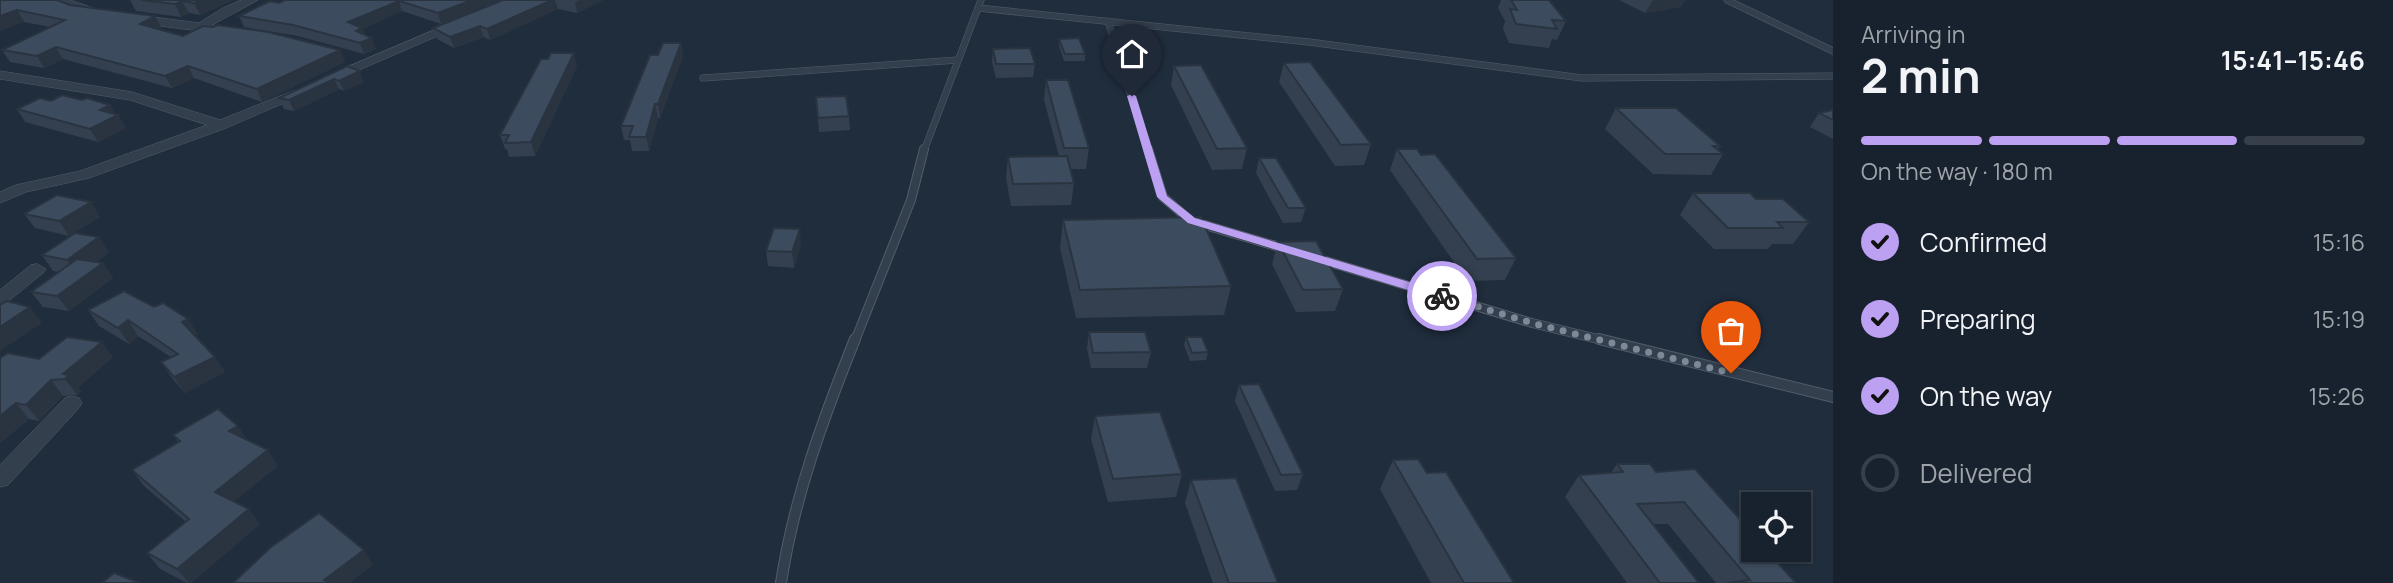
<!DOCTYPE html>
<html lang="en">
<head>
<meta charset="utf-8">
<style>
  body { margin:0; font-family:Manrope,sans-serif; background:#252f3a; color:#f1f3f6; height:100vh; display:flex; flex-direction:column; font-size:26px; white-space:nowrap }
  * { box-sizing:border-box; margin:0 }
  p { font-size:23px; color:#9fa4aa }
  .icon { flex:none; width:38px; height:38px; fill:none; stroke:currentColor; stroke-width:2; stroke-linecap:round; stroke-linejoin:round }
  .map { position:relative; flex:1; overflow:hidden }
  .drawer { display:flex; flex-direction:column; background:#18222e; width:560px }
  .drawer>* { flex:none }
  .controls { position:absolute; left:1741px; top:492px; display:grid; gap:14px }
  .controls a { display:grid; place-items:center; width:70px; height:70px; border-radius:0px; background:#18222e; box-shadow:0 2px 5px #0004,0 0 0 2px #363f4a; font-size:35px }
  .pin { position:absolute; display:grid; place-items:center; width:60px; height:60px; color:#fff; margin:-72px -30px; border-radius:50% 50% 50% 0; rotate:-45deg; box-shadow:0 0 7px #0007 }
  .pin .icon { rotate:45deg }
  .courier { position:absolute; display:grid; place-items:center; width:70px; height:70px; margin:-35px; border:5px solid #bca0f2; border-radius:50%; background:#fff; color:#222; box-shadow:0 2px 9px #0007 }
  .overview em { font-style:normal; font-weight:700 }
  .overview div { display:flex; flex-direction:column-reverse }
  .overview { display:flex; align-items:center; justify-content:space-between; height:119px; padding:0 28px }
  h1 { font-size:46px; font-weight:700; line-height:52px }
  .bar { display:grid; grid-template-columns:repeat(4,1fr); gap:10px 7px; align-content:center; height:84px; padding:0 28px }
  .bar i { height:9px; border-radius:5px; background:#363f4a }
  .bar .active { background:#bca0f2 }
  .bar p { grid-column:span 4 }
  ol { padding:0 28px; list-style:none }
  li { display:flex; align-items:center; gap:21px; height:77px }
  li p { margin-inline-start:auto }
  li .icon { padding:7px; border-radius:50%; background:#bca0f2; color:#111; stroke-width:4 }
  li:last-child { color:#9fa4aa }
  li i { width:38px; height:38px; border:4px solid #363f4a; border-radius:50% }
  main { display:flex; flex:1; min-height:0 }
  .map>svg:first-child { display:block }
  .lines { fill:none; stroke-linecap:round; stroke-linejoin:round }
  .lane-far2-casing { stroke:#525d6b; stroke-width:7 }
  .lane-far1-casing { stroke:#525d6b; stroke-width:10 }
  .lane-casing { stroke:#525d6b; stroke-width:12 }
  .street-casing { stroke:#525d6b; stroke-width:1 }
  .lane-far2 { stroke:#343f4d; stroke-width:6 }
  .lane-far1 { stroke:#343f4d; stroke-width:8 }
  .lane { stroke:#343f4d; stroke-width:10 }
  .street { fill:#343f4d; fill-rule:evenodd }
  .wall { fill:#344050 }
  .shaded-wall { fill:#2a3441 }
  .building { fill:#3c4b5d; stroke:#2a3441; stroke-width:2 }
  .route { fill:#bca0f2 }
  .done { stroke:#7d8998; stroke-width:7; stroke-dasharray:0 12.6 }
</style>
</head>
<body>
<main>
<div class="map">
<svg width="1833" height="583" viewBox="0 0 1833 583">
  <rect width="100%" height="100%" fill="#202d3d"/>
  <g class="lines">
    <defs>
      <g id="lane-far2">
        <polyline points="1727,0 1833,51"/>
        <polyline points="978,8 1309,42 1582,78 1833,76"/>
        <polyline points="1108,21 1148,151"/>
        <polyline points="703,78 958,60"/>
        <polyline points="924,151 981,0"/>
      </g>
      <g id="lane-far1">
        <polyline points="1148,149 1163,197 1191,221 1286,249"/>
        <polyline points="1319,259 1532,323 1606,341"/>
        <polyline points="855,341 911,200 924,149"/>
      </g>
      <g id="lane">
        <polyline points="1599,339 1833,397"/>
        <path d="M781,583c13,-86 42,-164 74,-244"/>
      </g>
      <g id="street">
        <polygon points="52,0 70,0 105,12 99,16"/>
        <polygon points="242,0 258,0 212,25 227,27 227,33 223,34 137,23 131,19 137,15 199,23 223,8"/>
        <polygon points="453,22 463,25 336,80 331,81 324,77"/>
        <polygon points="0,71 132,92 220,120 295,90 305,90 307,93 226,128 89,178 26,192 0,203 0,192 16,185 80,171 207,125 130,100 0,79"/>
        <polygon points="37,264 46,269 43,273 6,303 0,305 0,290 31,265"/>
        <polygon points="72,396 79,398 82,403 79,408 8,485 0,487 0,465 65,398"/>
      </g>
    </defs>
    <use href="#lane-far2" class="lane-far2-casing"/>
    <use href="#lane-far1" class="lane-far1-casing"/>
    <use href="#lane" class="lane-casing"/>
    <use href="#street" class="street-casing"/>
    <use href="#lane-far2" class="lane-far2"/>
    <use href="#lane-far1" class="lane-far1"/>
    <use href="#lane" class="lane"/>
    <use href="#street" class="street"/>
  </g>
  <g class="wall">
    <polygon points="0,0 70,5 155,16 161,27 158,29 183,36 340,50 345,62 262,102 194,78 172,88 63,59 44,68 10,62 2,50 50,27 24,22"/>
    <polygon points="130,0 233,0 200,15 189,13 181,17 136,11"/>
    <polygon points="285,0 502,0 441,24 402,11 362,29 365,35 376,49 364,54 298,36 244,27 239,16 279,3"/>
    <polygon points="503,0 603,0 577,13 558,9 490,40 484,37 454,48 437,39 433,28"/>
    <polygon points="1501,0 1549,0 1566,21 1557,40 1552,39 1549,48 1509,43 1503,28 1505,21 1498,8"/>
    <polygon points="1619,0 1685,0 1681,7 1645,13"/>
    <polygon points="1059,39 1085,54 1085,61 1064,61 1059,46"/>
    <polygon points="681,43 683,56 660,118 658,118 649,151 632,151 630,140 624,140 621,126 658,55"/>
    <polygon points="993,49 1035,64 1033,77 996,78 992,62"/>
    <polygon points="548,59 577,66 535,156 509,157 507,149 505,149 500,135"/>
    <polygon points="1284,63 1371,144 1364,165 1335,166 1279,82"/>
    <polygon points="347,66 364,82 344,91 339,89 294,111 284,109 279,98"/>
    <polygon points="1174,66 1247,148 1242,169 1212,170 1171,85"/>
    <polygon points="1046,80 1089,148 1086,169 1070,169 1074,183 1071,205 1011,206 1006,178 1008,157 1059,156 1044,100"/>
    <polygon points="816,97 849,116 850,130 819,132"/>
    <polygon points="82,100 110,105 115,114 118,115 126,128 98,142 25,122 17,109 51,101"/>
    <polygon points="1616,108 1720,146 1718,149 1723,154 1711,175 1653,174 1605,129"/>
    <polygon points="1833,110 1833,139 1810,127 1819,113"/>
    <polygon points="1397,149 1421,155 1516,258 1505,280 1467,281 1390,170"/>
    <polygon points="1259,158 1306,208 1301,222 1283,223 1256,173"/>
    <polygon points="1693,193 1756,199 1809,222 1793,244 1772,244 1768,249 1714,249 1680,215"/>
    <polygon points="24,214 100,217 69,236 35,228"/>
    <polygon points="1063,220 1231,286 1224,315 1076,318 1060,248"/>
    <polygon points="1278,242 1343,289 1335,311 1296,312 1272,264"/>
    <polygon points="801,244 794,268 768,266 766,251"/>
    <polygon points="109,252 96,262 103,263 113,278 69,311 43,307 31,292 59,272 53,271 42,255"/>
    <polygon points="88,310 198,334 195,336 215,357 225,372 185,393 172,378 161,362 171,357 138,336 129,344 99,326"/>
    <polygon points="1089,332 1151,352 1147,368 1091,368 1087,348"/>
    <polygon points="1186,337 1208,352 1206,360 1190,361 1184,345"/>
    <polygon points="113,357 78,387 81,391 77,395 63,396 39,421 29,419 0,443 0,358 39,359"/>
    <polygon points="1239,385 1303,474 1297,490 1275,491 1235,401"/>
    <polygon points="1095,416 1182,474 1176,497 1108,502 1091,439"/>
    <polygon points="173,435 248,440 278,466 234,501 260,524 191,583 187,583 160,569 147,553 186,522 144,486 132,470 178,442"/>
    <polygon points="1393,460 1427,473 1514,583 1431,583 1380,489"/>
    <polygon points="1617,464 1656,472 1796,583 1716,583 1668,524 1653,524 1699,583 1627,583 1565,497 1579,475 1611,473"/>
    <polygon points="1191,480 1278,583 1213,583 1185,503"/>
  </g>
  <g class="shaded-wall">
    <polygon points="200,0 233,0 200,15 194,3"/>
    <polygon points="472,0 502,0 441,24 438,13"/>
    <polygon points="552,0 555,0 558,9 490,40 487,29"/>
    <polygon points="579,0 603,0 577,13 575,2"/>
    <polygon points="1655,0 1685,0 1681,7 1645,13 1652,1"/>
    <polygon points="182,1 189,13 181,17 175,4"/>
    <polygon points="399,1 402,11 362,29 366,39 360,42 348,22"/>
    <polygon points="17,10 24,22 0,31 0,16"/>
    <polygon points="155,16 161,27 146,35 140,24"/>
    <polygon points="480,26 484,37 454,48 450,37"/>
    <polygon points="372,38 376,49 364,54 360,43"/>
    <polygon points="681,43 683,56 660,118 658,104"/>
    <polygon points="56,47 63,59 44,68 37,56"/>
    <polygon points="340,50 345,62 262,102 257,89"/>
    <polygon points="574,53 577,66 535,156 531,142"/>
    <polygon points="188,66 194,78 172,88 165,76"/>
    <polygon points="360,71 364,82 344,91 339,81"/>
    <polygon points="334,79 339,89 294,111 289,100"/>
    <polygon points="655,104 658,118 649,151 646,137"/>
    <polygon points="110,105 116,116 118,115 126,128 98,142 90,129 100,110"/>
    <polygon points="91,202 100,217 69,236 59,221"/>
    <polygon points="800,229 801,244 794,268 792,252"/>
    <polygon points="99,237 109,252 78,275 67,260"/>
    <polygon points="103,263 113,278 69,311 57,296"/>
    <polygon points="30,307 42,323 0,351 0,327"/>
    <polygon points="188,319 198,334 192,338 182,322"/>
    <polygon points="128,320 138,336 129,344 118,328"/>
    <polygon points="102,342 113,357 78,387 81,391 77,395 65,379 63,374"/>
    <polygon points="215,357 225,372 185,393 174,377"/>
    <polygon points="51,380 63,396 39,421 26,405"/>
    <polygon points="16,403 29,419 0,443 0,416"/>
    <polygon points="238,426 249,442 229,431"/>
    <polygon points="268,450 278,466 226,508 215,492"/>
    <polygon points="249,509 260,524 191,583 189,583 177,569"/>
    <polygon points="364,550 373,565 350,583 326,583 324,580"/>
  </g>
  <g class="building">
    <polygon points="0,0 57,0 70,5 155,16 140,24 183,36 203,26 213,27 218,25 268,32 340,50 257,89 188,66 165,76 56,47 37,56 2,50 65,20 17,10 0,16"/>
    <polygon points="141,0 200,0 194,3 182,1 175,4"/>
    <polygon points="285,0 472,0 438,13 399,1 348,22 362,28 356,31 372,38 360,43 293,25 239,16 270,1 279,3"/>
    <polygon points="503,0 552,0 487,29 480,26 450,37 433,28"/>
    <polygon points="1511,0 1549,0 1566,21 1552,20 1557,29 1516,24 1510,9 1517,10"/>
    <polygon points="1079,38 1085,54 1065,54 1059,39"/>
    <polygon points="663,43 681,43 658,104 655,104 646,137 629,137 633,126 621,126 650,55 658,55"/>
    <polygon points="1030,48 1035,64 996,64 993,49"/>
    <polygon points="551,53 574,53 531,142 505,143 509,135 500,135 541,59 548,59"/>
    <polygon points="1310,62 1371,144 1341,145 1284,63"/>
    <polygon points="1201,65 1247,148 1217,149 1174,66"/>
    <polygon points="347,66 360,71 339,81 334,79 289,100 279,98"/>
    <polygon points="1046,80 1068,80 1089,148 1064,148"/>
    <polygon points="62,95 82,100 87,98 110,105 100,110 118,115 90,129 17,109 40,98 51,101"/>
    <polygon points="846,96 849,116 818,118 816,97"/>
    <polygon points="1616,108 1676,108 1720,146 1713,146 1723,154 1665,154"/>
    <polygon points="1833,110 1833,120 1819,113"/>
    <polygon points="1397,149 1417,149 1421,155 1435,154 1516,258 1477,259"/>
    <polygon points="1067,156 1074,183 1013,184 1008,157"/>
    <polygon points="1259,158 1276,158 1306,208 1288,208"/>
    <polygon points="1693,193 1750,193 1756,199 1783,199 1809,222 1777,222 1783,228 1728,228"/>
    <polygon points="57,195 91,202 59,221 24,214"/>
    <polygon points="1201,217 1231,286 1080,290 1063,220"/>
    <polygon points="774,228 800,229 792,252 766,251"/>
    <polygon points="75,233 99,237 67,260 42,255"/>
    <polygon points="1316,241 1343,289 1303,290 1278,242"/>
    <polygon points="77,259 103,263 57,296 31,292"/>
    <polygon points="124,291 154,307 163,303 188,319 182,322 215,357 174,377 161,362 178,354 128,320 118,328 88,310"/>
    <polygon points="7,301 30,307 0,327 0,305"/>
    <polygon points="1089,332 1145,332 1151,352 1093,353"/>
    <polygon points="67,337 102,342 63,374 69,375 65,379 51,380 26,405 16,403 0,416 0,358 8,353 39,359"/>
    <polygon points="1186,337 1202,337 1208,352 1192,353"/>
    <polygon points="1259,384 1303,474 1281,475 1239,385"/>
    <polygon points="218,409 238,426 229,431 268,450 215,492 249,509 177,569 147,553 189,519 132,470 180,441 173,435"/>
    <polygon points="1160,412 1182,474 1113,479 1095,416"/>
    <polygon points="1418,459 1427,473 1446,472 1514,583 1464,583 1393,460"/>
    <polygon points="1617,464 1650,464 1656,472 1695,469 1754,535 1754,550 1766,550 1796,583 1727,583 1750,580 1684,502 1637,504 1699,583 1660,583 1579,475 1623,472"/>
    <polygon points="1236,478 1278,583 1229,583 1191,480"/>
    <polygon points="319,513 364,550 324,580 330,583 233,583 271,547"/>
    <polygon points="114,573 140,583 102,583"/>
  </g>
  <polygon class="route" points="1132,94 1136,96 1167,196 1195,218 1446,293 1446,299 1438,299 1188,223 1157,197 1127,96"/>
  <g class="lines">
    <polyline class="done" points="1442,296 1532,323 1731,373"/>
  </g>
</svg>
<div class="controls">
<a><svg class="icon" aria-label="locate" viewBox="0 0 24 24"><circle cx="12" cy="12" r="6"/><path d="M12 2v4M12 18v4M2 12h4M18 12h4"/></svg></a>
</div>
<div class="pin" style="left:1731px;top:373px;background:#ea580c"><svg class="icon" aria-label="bag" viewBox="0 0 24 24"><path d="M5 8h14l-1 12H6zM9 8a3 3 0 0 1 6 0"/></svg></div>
<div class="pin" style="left:1132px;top:96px;background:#1f2937"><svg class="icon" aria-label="home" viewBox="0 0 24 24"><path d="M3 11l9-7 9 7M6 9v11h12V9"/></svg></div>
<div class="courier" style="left:1442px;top:296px"><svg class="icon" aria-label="bike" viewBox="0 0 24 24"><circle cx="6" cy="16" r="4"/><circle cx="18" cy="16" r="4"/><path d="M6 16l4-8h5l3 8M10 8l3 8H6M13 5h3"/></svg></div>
</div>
<section class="drawer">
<div class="overview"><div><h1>2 min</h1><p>Arriving in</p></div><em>15:41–15:46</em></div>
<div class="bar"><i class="active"></i><i class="active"></i><i class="active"></i><i></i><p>On the way · 180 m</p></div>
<ol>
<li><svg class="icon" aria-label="check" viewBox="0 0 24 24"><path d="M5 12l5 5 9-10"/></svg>Confirmed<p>15:16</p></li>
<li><svg class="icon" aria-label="check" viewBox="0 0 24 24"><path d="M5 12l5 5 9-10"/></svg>Preparing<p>15:19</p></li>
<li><svg class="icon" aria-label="check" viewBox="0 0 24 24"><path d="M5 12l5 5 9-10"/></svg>On the way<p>15:26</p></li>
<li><i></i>Delivered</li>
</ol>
</section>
</main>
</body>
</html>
